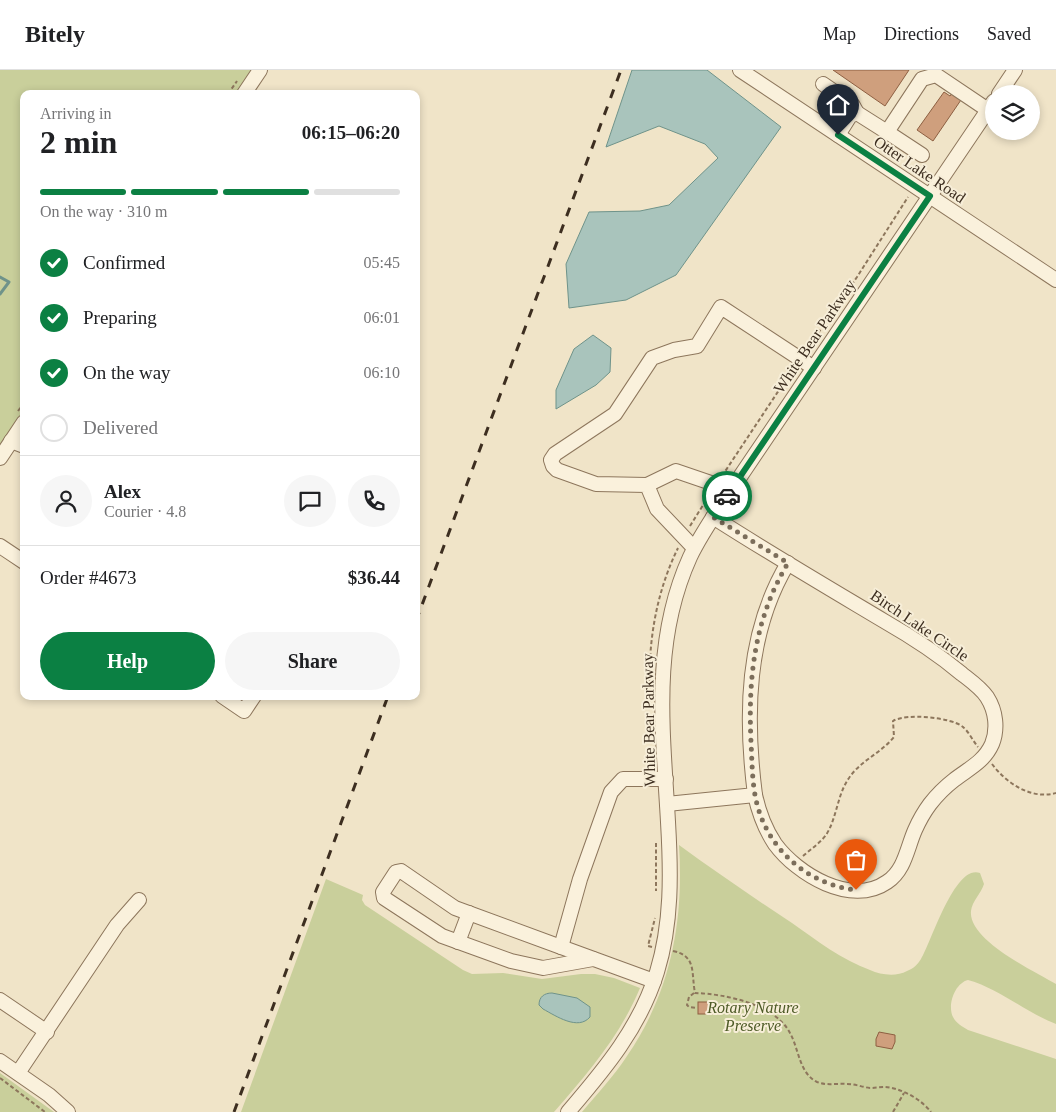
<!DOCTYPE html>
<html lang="en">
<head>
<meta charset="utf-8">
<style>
  body { margin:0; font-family:Georgia,serif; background:#f6f6f6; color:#202124; height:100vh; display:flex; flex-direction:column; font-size:19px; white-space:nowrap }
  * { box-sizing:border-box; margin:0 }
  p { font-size:16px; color:#757577 }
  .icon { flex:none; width:28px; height:28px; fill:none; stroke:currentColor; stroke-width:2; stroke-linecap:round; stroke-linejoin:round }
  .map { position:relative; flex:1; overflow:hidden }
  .details { position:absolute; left:20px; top:20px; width:400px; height:610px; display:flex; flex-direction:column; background:#fff; border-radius:10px; box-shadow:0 2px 8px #0003 }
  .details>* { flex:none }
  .buttons { position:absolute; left:985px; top:15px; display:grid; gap:10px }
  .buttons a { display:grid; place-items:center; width:55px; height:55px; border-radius:50%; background:#fff; box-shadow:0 2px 8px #0003; font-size:25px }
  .pin { position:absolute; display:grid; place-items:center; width:42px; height:42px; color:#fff; margin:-51px -21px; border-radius:50% 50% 50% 0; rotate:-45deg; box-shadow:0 0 5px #0007 }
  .pin .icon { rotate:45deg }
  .courier { position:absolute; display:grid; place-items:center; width:50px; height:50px; margin:-25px; border:4px solid #0b8043; border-radius:50%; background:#fff; color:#222; box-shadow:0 1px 6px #0007 }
  .summary em { font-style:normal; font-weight:700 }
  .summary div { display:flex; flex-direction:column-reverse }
  .summary { display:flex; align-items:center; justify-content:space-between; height:85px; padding:0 20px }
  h1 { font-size:32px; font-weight:700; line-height:38px }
  .bar { display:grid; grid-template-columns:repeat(4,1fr); gap:8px 5px; align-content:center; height:60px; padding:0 20px }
  .bar i { height:6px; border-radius:4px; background:#e0e0e0 }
  .bar .active { background:#0b8043 }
  .bar p { grid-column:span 4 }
  .line { display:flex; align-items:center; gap:12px; padding:0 20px; border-top:1px solid #e0e0e0 }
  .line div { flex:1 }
  .round { display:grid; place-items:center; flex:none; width:52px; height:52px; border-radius:26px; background:#f6f6f6 }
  ol { padding:0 20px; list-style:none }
  li { display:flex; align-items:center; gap:15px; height:55px }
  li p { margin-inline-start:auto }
  li .icon { padding:5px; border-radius:50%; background:#0b8043; color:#fff; stroke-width:4 }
  li:last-child { color:#757577 }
  li i { width:28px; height:28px; border:2px solid #e0e0e0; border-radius:50% }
  .button { display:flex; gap:10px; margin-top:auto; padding:10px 20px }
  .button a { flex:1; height:58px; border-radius:30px; background:#0b8043; color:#fff; font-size:20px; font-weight:700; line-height:58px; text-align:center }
  .button a+a { background:#f6f6f6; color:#202124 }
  header { display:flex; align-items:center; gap:30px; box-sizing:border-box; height:70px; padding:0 25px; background:#fff; border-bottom:1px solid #e0e0e0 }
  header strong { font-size:24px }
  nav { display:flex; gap:28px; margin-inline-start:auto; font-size:18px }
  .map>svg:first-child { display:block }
  .green { fill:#c9cf9b; fill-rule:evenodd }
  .water { fill:#a9c4bc; stroke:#6f938a }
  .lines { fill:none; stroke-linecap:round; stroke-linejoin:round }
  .stream { stroke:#6f938a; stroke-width:3 }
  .building { fill:#cf9f7d; stroke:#8d5f41 }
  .minor-casing { stroke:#8d765c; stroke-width:16 }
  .path { stroke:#8d765c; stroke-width:2; stroke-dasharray:4 2.5; stroke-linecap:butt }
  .minor { stroke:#faf1dc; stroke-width:14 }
  .rail { stroke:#3d2e20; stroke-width:3; stroke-dasharray:9 9; stroke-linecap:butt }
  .done { stroke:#7c6e5b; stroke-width:5; stroke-dasharray:0 9 }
  .route { stroke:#0b8043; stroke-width:6 }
  .labels { text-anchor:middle; stroke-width:4; stroke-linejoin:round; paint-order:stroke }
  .street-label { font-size:16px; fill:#3d2e20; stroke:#f7eed8 }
  .park-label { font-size:16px; font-style:italic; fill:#4d5a26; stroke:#f7eed8 }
</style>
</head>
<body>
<header>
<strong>Bitely</strong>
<nav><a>Map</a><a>Directions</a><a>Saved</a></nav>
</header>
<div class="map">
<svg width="1056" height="1042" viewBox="0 0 1056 1042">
  <rect width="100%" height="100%" fill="#f0e4c8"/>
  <g class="green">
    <polygon points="0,0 260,0 244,24 24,24 24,351 0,386"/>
    <path d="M679,775c37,27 75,53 113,78 24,17 50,37 78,47 11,5 26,7 37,1 6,-2 11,-7 14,-12 10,-16 34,-96 59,-86l4,11c-3,10 -12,17 -13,27 -3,29 63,60 85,73v40c-31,-12 -56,-35 -88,-44 -13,3 -21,25 -15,37 3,6 10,10 15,13l88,29v53h-474c15,-18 32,-36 45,-56 44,-64 57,-136 52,-211z"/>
    <path d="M326,809l37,16 -1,5 3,5 98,65 9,4 31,-1 39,6 39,-5h14l19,4 26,10c-20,48 -52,85 -86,124h-313zM552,923l13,27 -24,-13c-3,-9 2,-14 11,-14z"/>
    <polygon points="0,1003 54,1042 0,1042"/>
  </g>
  <g class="water">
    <polygon points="632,0 707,0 781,57 676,205 626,230 569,238 566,194 589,142 640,141 669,135 718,88 705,74 659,56 606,77"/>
    <polygon points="593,265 611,278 610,302 596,315 556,339 556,320 574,279"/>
    <path d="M552,923l25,5 13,9v10c-12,14 -34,-1 -47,-8l-4,-4c0,-8 5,-12 13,-12z"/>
  </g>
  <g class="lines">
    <polyline class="stream" points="0,207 9,212 0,224"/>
  </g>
  <g class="building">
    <polygon points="833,0 909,0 885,36"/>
    <polygon points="954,20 963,27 933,71 917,60 944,22 950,26"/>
    <rect x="698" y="932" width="14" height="12"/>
    <polygon points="879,962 895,965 895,972 892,979 876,976 876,969"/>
  </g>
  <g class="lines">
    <defs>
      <g id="minor">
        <polyline points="740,0 1056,210"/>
        <polyline points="823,14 852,34 857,43"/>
        <polyline points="244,24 260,0"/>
        <polyline points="999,24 1015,0"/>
        <polyline points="887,62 922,85"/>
        <polyline points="838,65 850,46 857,43 887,62 922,9 936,5 988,40"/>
        <polyline points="11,371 24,376"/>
        <polyline points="0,388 24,352"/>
        <polyline points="647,415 676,401 717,415 728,425"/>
        <path d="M713,447c56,36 114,70 171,104 28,16 54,33 78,53 9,7 19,14 25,23 9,14 11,32 5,47 -8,18 -24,25 -38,36 -9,7 -17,15 -24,24 -6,8 -11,17 -15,26 -8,18 -10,40 -28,52 -36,25 -90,-8 -112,-38 -10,-15 -16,-31 -20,-49"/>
        <polyline points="0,476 24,492"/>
        <polyline points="694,478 657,439 647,415 596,414 557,400 553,396 551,390 555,384 615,344 652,288 674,280 697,276 721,237 814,298"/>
        <polyline points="222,626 244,641 254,626"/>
        <path d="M667,734l88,-9c-10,-79 -9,-162 33,-232"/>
        <polyline points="458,872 469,843"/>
        <polyline points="561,877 455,838 401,801 396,802 383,822 384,828 442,866 511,891 543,898 593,889"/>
        <polyline points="654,911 561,877 580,809 611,722 623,709 666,709"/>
        <polyline points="0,930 47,962"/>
        <polyline points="0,991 49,1025 68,1042"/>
        <polyline points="18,1003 117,855 139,830"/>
        <path d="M568,1042c37,-43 72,-85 89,-140 15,-49 14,-99 11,-150 -5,-91 -17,-179 22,-265 9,-19 21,-37 33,-55l271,-401"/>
      </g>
    </defs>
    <use href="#minor" class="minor-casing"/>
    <g class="path">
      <polyline points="228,24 237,11"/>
      <polyline points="807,279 857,207 908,127"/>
      <polyline points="18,341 24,333"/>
      <polyline points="722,406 793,299"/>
      <polyline points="690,456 710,424"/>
      <path d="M650,639c-3,-56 3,-110 28,-161"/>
      <path d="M992,694c14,19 39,36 64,29"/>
      <polyline points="656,773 656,821"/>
      <path d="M803,786c8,-7 17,-13 23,-21 11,-17 11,-40 23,-57 11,-17 32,-25 45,-41l-1,-16c13,-8 58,-4 70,6 6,5 10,14 15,20"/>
      <polyline points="652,877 648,876 655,848"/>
      <path d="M673,881c24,5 18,22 22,42 30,1 80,11 95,40 9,16 9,40 27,49 10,4 20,1 30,2 8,0 15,3 23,4 5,0 10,-1 15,-1 16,1 36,12 46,25"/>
      <polyline points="694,923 689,927 687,935 689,937 697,938"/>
      <polyline points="0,1008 45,1042"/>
      <polyline points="893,1042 904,1023"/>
    </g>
    <use href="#minor" class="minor"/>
    <g class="rail">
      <polyline points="416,551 621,0"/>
      <polyline points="234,1042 388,626"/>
    </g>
  </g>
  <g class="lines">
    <path class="done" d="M727,426l-14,21 75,46c-34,56 -40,116 -37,179 1,18 1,36 4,53 9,51 50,89 101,95"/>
    <polyline class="route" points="727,426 930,126 838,65"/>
  </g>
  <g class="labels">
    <g class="street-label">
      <text transform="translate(920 99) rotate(34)" y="6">Otter Lake Road</text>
      <text transform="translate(814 266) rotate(-56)" y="6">White Bear Parkway</text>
      <text transform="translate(920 555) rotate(34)" y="6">Birch Lake Circle</text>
      <text transform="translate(648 650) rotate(-91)" y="6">White Bear Parkway</text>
    </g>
    <g class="park-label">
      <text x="753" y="943">Rotary Nature<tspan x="753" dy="18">Preserve</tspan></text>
    </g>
  </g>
</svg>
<div class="buttons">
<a><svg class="icon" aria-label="layers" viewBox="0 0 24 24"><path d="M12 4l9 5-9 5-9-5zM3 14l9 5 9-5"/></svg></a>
</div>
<div class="pin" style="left:856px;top:820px;background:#ea580c"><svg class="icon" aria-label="bag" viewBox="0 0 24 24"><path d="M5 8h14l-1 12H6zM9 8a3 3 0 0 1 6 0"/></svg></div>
<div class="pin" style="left:838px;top:65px;background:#1f2937"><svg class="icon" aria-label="home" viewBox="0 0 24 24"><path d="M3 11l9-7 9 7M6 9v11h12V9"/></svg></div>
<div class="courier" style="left:727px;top:426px"><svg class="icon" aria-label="car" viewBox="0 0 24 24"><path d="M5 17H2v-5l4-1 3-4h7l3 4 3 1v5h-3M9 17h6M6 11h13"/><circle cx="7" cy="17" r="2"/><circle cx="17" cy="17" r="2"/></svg></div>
<section class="details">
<div class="summary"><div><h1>2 min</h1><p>Arriving in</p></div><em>06:15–06:20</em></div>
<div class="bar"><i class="active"></i><i class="active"></i><i class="active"></i><i></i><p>On the way · 310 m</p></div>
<ol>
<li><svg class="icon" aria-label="check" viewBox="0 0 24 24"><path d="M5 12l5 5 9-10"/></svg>Confirmed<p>05:45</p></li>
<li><svg class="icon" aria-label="check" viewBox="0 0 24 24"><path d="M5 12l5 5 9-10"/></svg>Preparing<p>06:01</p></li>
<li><svg class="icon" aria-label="check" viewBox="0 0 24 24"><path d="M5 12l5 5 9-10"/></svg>On the way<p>06:10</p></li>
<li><i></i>Delivered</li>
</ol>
<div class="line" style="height:90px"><a class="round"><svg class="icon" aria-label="person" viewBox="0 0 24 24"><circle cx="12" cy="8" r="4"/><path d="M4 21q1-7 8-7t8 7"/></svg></a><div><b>Alex</b><p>Courier · 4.8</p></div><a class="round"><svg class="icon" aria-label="chat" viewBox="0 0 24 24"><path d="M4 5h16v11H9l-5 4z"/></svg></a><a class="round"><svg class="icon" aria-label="phone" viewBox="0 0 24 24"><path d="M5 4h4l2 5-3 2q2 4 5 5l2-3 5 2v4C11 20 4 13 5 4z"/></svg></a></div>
<div class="line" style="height:65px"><div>Order #4673</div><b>$36.44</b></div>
<div class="button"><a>Help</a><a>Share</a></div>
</section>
</div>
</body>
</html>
